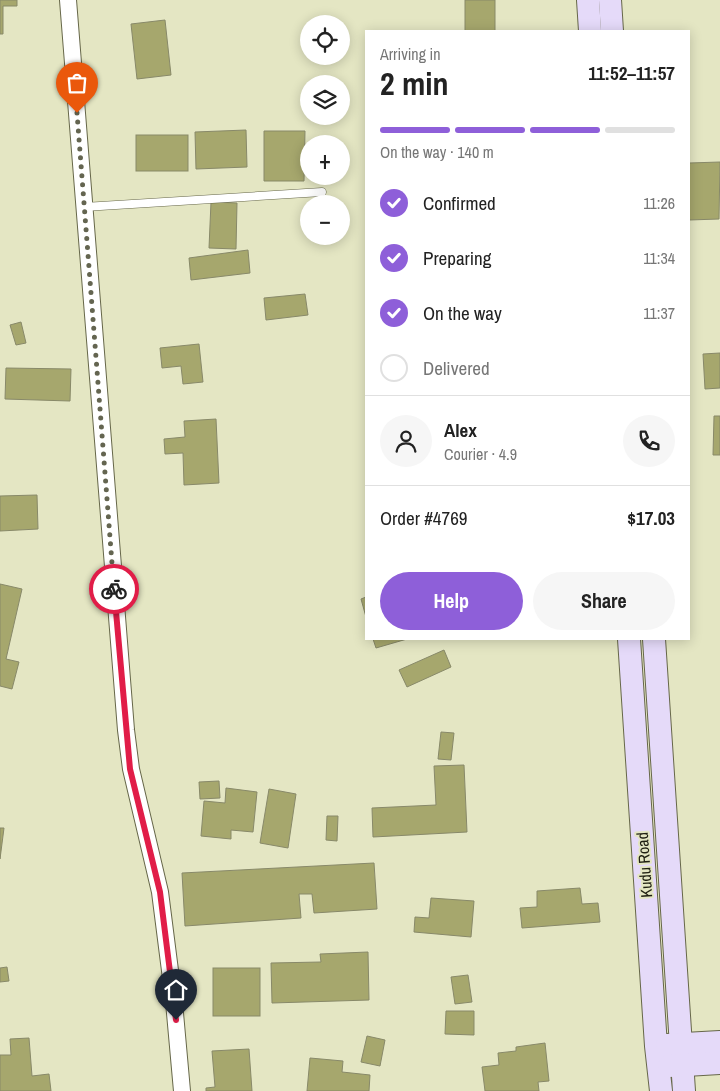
<!DOCTYPE html>
<html lang="en">
<head>
<meta charset="utf-8">
<style>
  body { margin:0; font-family:"Archivo Narrow",sans-serif; background:#f6f6f6; color:#222; height:100vh; display:flex; flex-direction:column; font-size:19px; white-space:nowrap }
  * { box-sizing:border-box; margin:0 }
  p { font-size:16px; color:#767676 }
  .icon { flex:none; width:28px; height:28px; fill:none; stroke:currentColor; stroke-width:2; stroke-linecap:round; stroke-linejoin:round }
  .map { position:relative; flex:1; overflow:hidden }
  .drawer { position:absolute; left:365px; top:30px; width:325px; height:610px; display:flex; flex-direction:column; background:#fff; border-radius:0px; box-shadow:0 2px 12px #0003 }
  .drawer>* { flex:none }
  .fabs { position:absolute; left:300px; top:15px; display:grid; gap:10px }
  .fabs a { display:grid; place-items:center; width:50px; height:50px; border-radius:50%; background:#fff; box-shadow:0 2px 12px #0003; font-size:25px }
  .pin { position:absolute; display:grid; place-items:center; width:42px; height:42px; color:#fff; margin:-51px -21px; border-radius:50% 50% 50% 0; rotate:-45deg; box-shadow:0 0 5px #0007 }
  .pin .icon { rotate:45deg }
  .courier { position:absolute; display:grid; place-items:center; width:50px; height:50px; margin:-25px; border:4px solid #e11d48; border-radius:50%; background:#fff; color:#222; box-shadow:0 1px 6px #0007 }
  .overview em { font-style:normal; font-weight:700 }
  .overview div { display:flex; flex-direction:column-reverse }
  .overview { display:flex; align-items:center; justify-content:space-between; height:85px; padding:0 15px }
  h1 { font-size:32px; font-weight:700; line-height:38px }
  .bar { display:grid; grid-template-columns:repeat(4,1fr); gap:8px 5px; align-content:center; height:60px; padding:0 15px }
  .bar i { height:6px; border-radius:4px; background:#e0e0e0 }
  .bar .selected { background:#8e5fd9 }
  .bar p { grid-column:span 4 }
  .line { display:flex; align-items:center; gap:12px; padding:0 15px; border-top:1px solid #e0e0e0 }
  .line div { flex:1 }
  .round { display:grid; place-items:center; flex:none; width:52px; height:52px; border-radius:26px; background:#f6f6f6 }
  ol { padding:0 15px; list-style:none }
  li { display:flex; align-items:center; gap:15px; height:55px }
  li p { margin-inline-start:auto }
  li .icon { padding:5px; border-radius:50%; background:#8e5fd9; color:#fff; stroke-width:4 }
  li:last-child { color:#767676 }
  li i { width:28px; height:28px; border:2px solid #e0e0e0; border-radius:50% }
  .cta { display:flex; gap:10px; margin-top:auto; padding:10px 15px }
  .cta a { flex:1; height:58px; border-radius:30px; background:#8e5fd9; color:#fff; font-size:20px; font-weight:700; line-height:58px; text-align:center }
  .cta a+a { background:#f6f6f6; color:#222 }
  .map>svg:first-child { display:block }
  .building { fill:#a6a76d; stroke:#888969 }
  .lines { fill:none; stroke-linecap:round; stroke-linejoin:round }
  .service-casing { stroke:#666749; stroke-width:9 }
  .minor-casing { stroke:#666749; stroke-width:18 }
  .secondary-casing { stroke:#666749; stroke-width:24 }
  .service { stroke:#fff; stroke-width:8 }
  .minor { stroke:#fff; stroke-width:16 }
  .secondary { stroke:#e5daf9; stroke-width:22 }
  .done { stroke:#646550; stroke-width:5; stroke-dasharray:0 9 }
  .route { stroke:#e11d48; stroke-width:6 }
  .labels { text-anchor:middle; stroke-width:4; stroke-linejoin:round; paint-order:stroke }
  .street-label { font-size:16px; fill:#1f1f12; stroke:#e4e6c3 }
</style>
</head>
<body>
<div class="map">
<svg width="720" height="1091" viewBox="0 0 720 1091">
  <rect width="100%" height="100%" fill="#e4e6c3"/>
  <g class="building">
    <polygon points="0,0 17,0 17,6 3,6 3,34 0,34"/>
    <rect x="465" y="0" width="30" height="31"/>
    <polygon points="165,20 171,75 137,79 131,24"/>
    <polygon points="246,130 247,167 196,169 195,132"/>
    <polygon points="264,131 305,131 304,181 264,181"/>
    <rect x="136" y="135" width="52" height="36"/>
    <polygon points="720,162 719,219 689,220 689,163"/>
    <polygon points="211,202 237,203 236,249 209,248"/>
    <polygon points="248,250 250,273 191,280 189,258"/>
    <polygon points="305,294 308,315 266,320 264,298"/>
    <polygon points="21,322 26,343 16,345 10,325"/>
    <polygon points="199,344 203,382 183,384 181,366 162,368 160,348"/>
    <polygon points="720,353 720,388 705,389 703,354"/>
    <polygon points="6,368 71,369 70,401 5,399"/>
    <polygon points="714,416 720,416 720,455 713,455"/>
    <polygon points="216,419 219,483 184,485 183,453 165,454 164,439 185,437 184,421"/>
    <polygon points="37,495 38,529 0,531 0,496"/>
    <polygon points="0,584 22,589 6,659 19,662 12,689 0,686"/>
    <polygon points="366,597 366,617 361,599"/>
    <polygon points="373,639 407,639 376,648"/>
    <polygon points="444,650 451,667 407,687 399,670"/>
    <polygon points="441,732 454,733 451,760 438,759"/>
    <polygon points="464,765 467,832 373,837 372,808 436,805 434,766"/>
    <polygon points="219,781 220,798 200,799 199,782"/>
    <polygon points="226,788 257,792 253,832 231,830 231,839 201,836 204,801 225,803"/>
    <polygon points="269,789 296,794 288,848 260,843"/>
    <polygon points="327,816 338,816 337,841 326,840"/>
    <polygon points="0,828 4,828 0,859"/>
    <polygon points="374,863 377,909 314,913 312,894 299,894 301,918 185,926 182,873"/>
    <polygon points="580,888 582,904 598,903 600,922 522,928 520,908 537,907 537,891"/>
    <polygon points="431,898 474,901 471,937 414,932 415,917 429,918"/>
    <polygon points="368,952 369,1000 272,1003 271,963 321,962 320,954"/>
    <polygon points="7,967 9,981 0,982 0,968"/>
    <rect x="213" y="968" width="47" height="48"/>
    <polygon points="468,975 472,1002 455,1004 451,977"/>
    <polygon points="446,1011 474,1011 474,1035 445,1034"/>
    <polygon points="367,1036 385,1040 380,1066 361,1062"/>
    <polygon points="29,1038 32,1076 49,1074 51,1091 0,1091 0,1055 11,1055 10,1039"/>
    <polygon points="545,1043 549,1081 538,1082 539,1091 485,1091 482,1067 499,1065 498,1053 516,1051 516,1047"/>
    <polygon points="249,1049 252,1091 206,1091 206,1088 215,1087 212,1051"/>
    <polygon points="310,1058 343,1061 342,1072 370,1075 369,1091 307,1091"/>
  </g>
  <g class="lines">
    <defs>
      <polyline id="service" points="84,207 322,192"/>
      <polyline id="minor" points="68,0 126,730 131,769 160,892 174,1002 182,1091"/>
      <g id="secondary">
        <polyline points="588,0 590,31"/>
        <polyline points="610,0 612,31"/>
        <polyline points="629,639 656,1046 661,1091"/>
        <polyline points="654,639 684,1091"/>
        <polyline points="667,1045 720,1042"/>
        <polyline points="669,1066 720,1063"/>
      </g>
    </defs>
    <use href="#service" class="service-casing"/>
    <use href="#minor" class="minor-casing"/>
    <use href="#secondary" class="secondary-casing"/>
    <use href="#service" class="service"/>
    <use href="#minor" class="minor"/>
    <use href="#secondary" class="secondary"/>
  </g>
  <g class="lines">
    <polyline class="done" points="77,113 114,589"/>
    <polyline class="route" points="114,589 130,769 160,892 176,1020"/>
  </g>
  <g class="labels">
    <g class="street-label">
      <text transform="translate(644 865) rotate(-94)" y="6">Kudu Road</text>
    </g>
  </g>
</svg>
<div class="fabs">
<a><svg class="icon" aria-label="locate" viewBox="0 0 24 24"><circle cx="12" cy="12" r="6"/><path d="M12 2v4M12 18v4M2 12h4M18 12h4"/></svg></a>
<a><svg class="icon" aria-label="layers" viewBox="0 0 24 24"><path d="M12 4l9 5-9 5-9-5zM3 14l9 5 9-5"/></svg></a>
<a>+</a>
<a>−</a>
</div>
<div class="pin" style="left:77px;top:113px;background:#ea580c"><svg class="icon" aria-label="bag" viewBox="0 0 24 24"><path d="M5 8h14l-1 12H6zM9 8a3 3 0 0 1 6 0"/></svg></div>
<div class="pin" style="left:176px;top:1020px;background:#1f2937"><svg class="icon" aria-label="home" viewBox="0 0 24 24"><path d="M3 11l9-7 9 7M6 9v11h12V9"/></svg></div>
<div class="courier" style="left:114px;top:589px"><svg class="icon" aria-label="bike" viewBox="0 0 24 24"><circle cx="6" cy="16" r="4"/><circle cx="18" cy="16" r="4"/><path d="M6 16l4-8h5l3 8M10 8l3 8H6M13 5h3"/></svg></div>
<section class="drawer">
<div class="overview"><div><h1>2 min</h1><p>Arriving in</p></div><em>11:52–11:57</em></div>
<div class="bar"><i class="selected"></i><i class="selected"></i><i class="selected"></i><i></i><p>On the way · 140 m</p></div>
<ol>
<li><svg class="icon" aria-label="check" viewBox="0 0 24 24"><path d="M5 12l5 5 9-10"/></svg>Confirmed<p>11:26</p></li>
<li><svg class="icon" aria-label="check" viewBox="0 0 24 24"><path d="M5 12l5 5 9-10"/></svg>Preparing<p>11:34</p></li>
<li><svg class="icon" aria-label="check" viewBox="0 0 24 24"><path d="M5 12l5 5 9-10"/></svg>On the way<p>11:37</p></li>
<li><i></i>Delivered</li>
</ol>
<div class="line" style="height:90px"><a class="round"><svg class="icon" aria-label="person" viewBox="0 0 24 24"><circle cx="12" cy="8" r="4"/><path d="M4 21q1-7 8-7t8 7"/></svg></a><div><b>Alex</b><p>Courier · 4.9</p></div><a class="round"><svg class="icon" aria-label="phone" viewBox="0 0 24 24"><path d="M5 4h4l2 5-3 2q2 4 5 5l2-3 5 2v4C11 20 4 13 5 4z"/></svg></a></div>
<div class="line" style="height:65px"><div>Order #4769</div><b>$17.03</b></div>
<div class="cta"><a>Help</a><a>Share</a></div>
</section>
</div>
</body>
</html>
